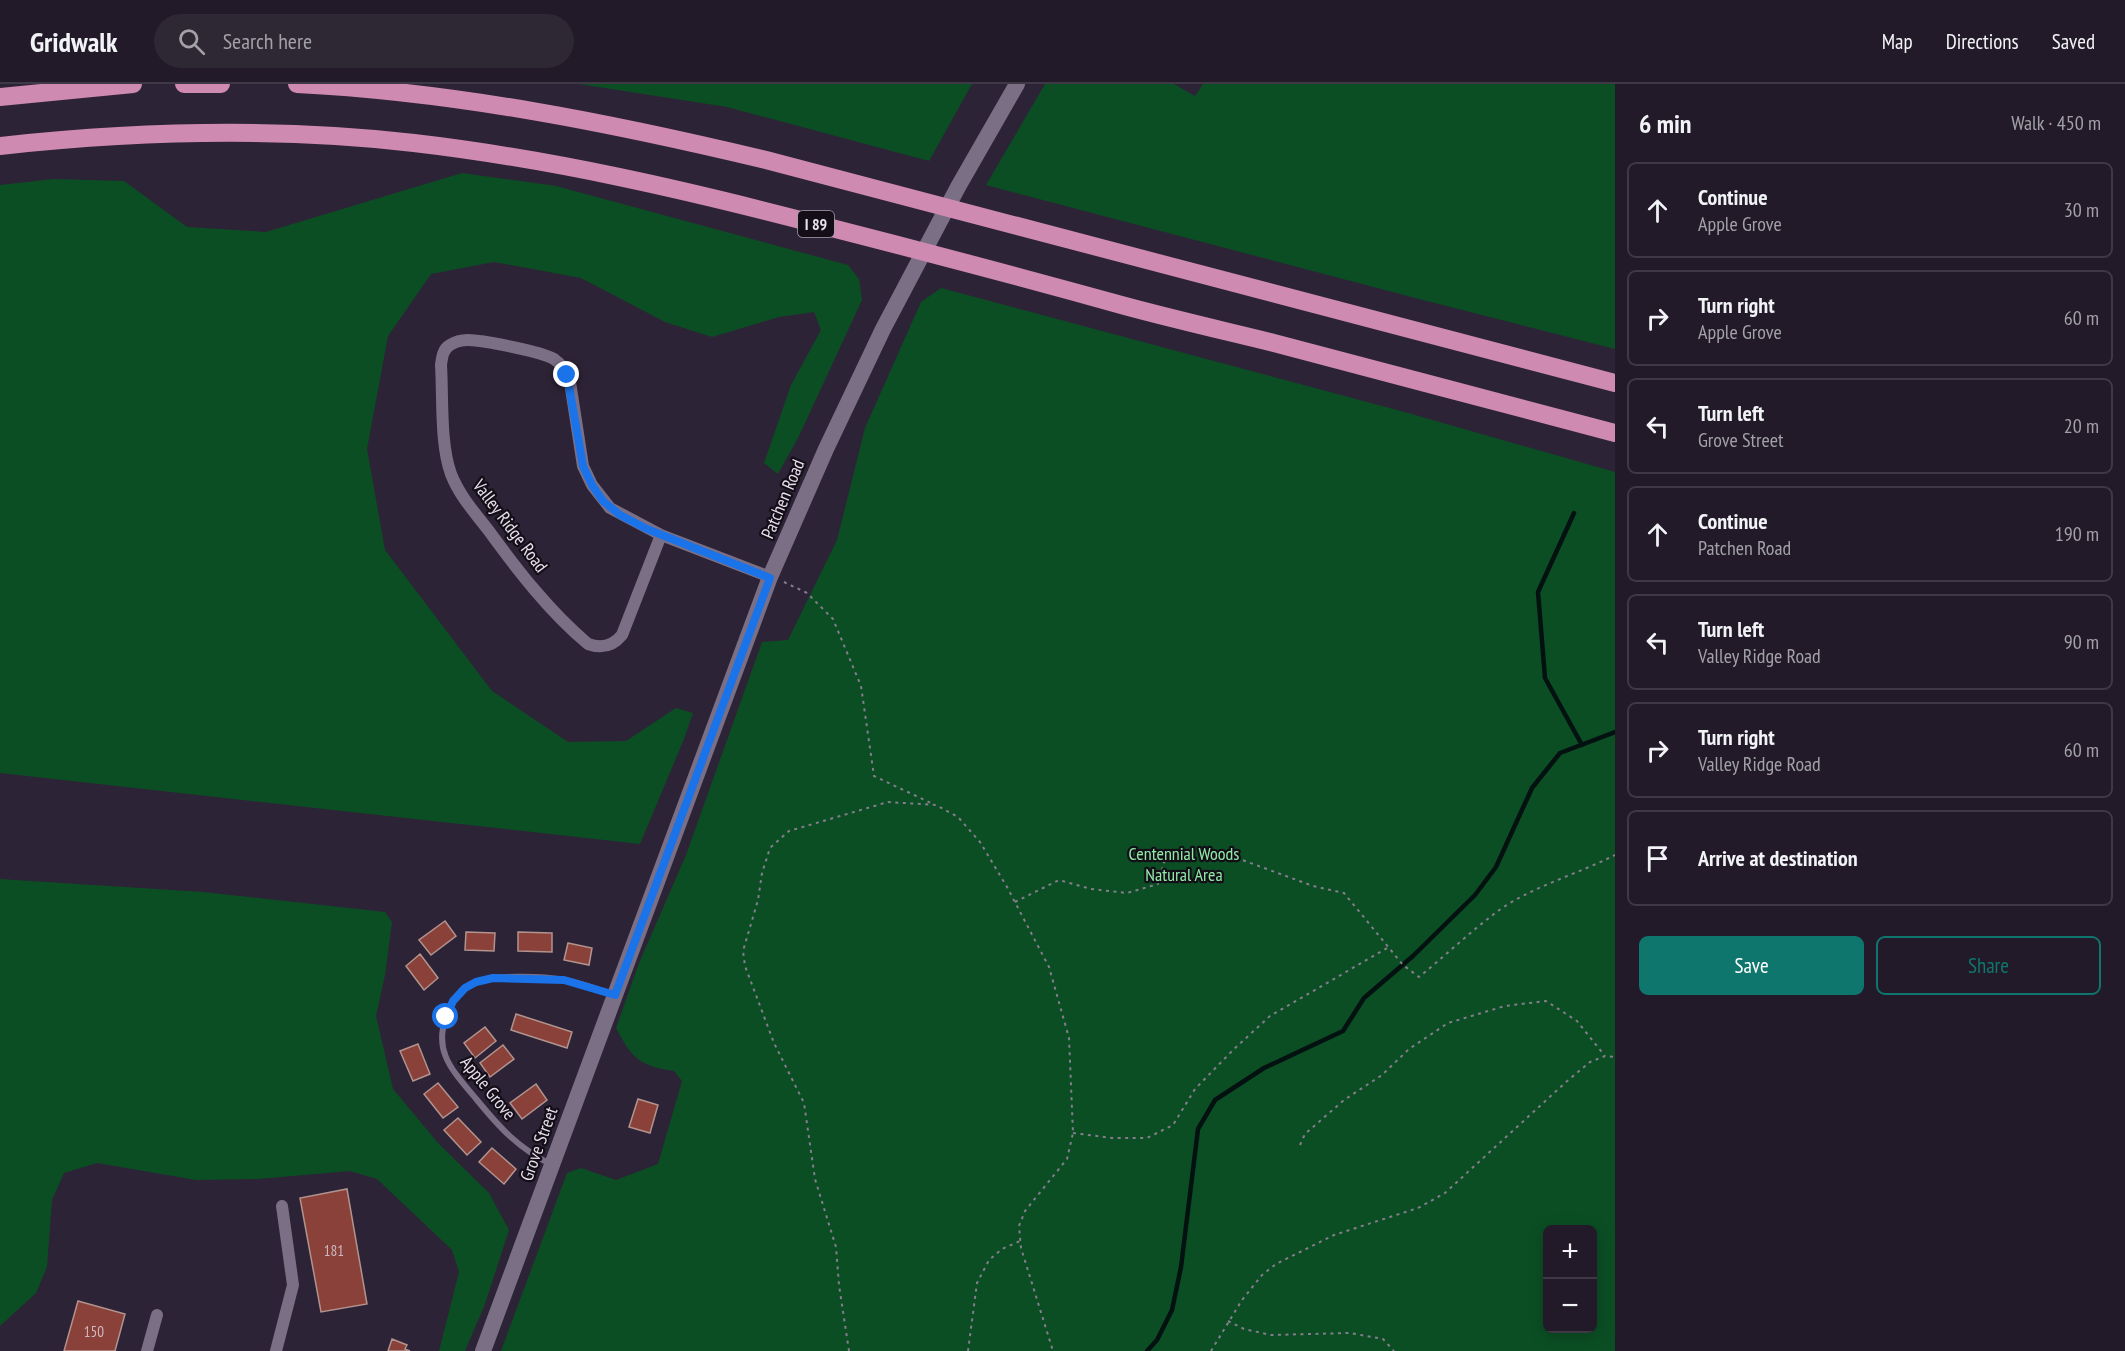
<!DOCTYPE html>
<meta charset="utf-8">
<style>
:root{--surface:#221a28;--page:#2e2734;--text:#f1f3f6;--muted:#a2a1a8;--line:#3f3845;--accent:#0f766e}
body{margin:0;font-family:"PT Sans Narrow",sans-serif;background:var(--page);color:var(--text)}
.controls{position:absolute;right:18px;bottom:18px;display:grid;overflow:hidden;border-radius:9px;box-shadow:0 3px 15px #0003}
.controls button{width:54px;height:54px;display:grid;place-items:center;padding:0;border:0;border-bottom:2px solid var(--line);background:var(--surface);color:var(--text);font:30px sans-serif}
.stop{position:absolute;width:18px;height:18px;margin:-14px;border:4px solid #1a73e8;border-radius:50%;background:#fff}
.stop.end{background:#1a73e8;border-color:#fff;box-shadow:0 2px 6px #0008}
.list{margin:0;padding:0;list-style:none}
h2{display:flex;justify-content:space-between;align-items:center;height:78px;margin:0;padding:0 24px;font-size:26px}
h2 small{font-size:20px;font-weight:400;color:var(--muted)}
.list li{display:grid;grid-template-columns:39px 1fr auto;gap:18px;align-items:center;box-sizing:border-box;height:96px;margin:0 12px 12px;padding:0 12px;border:2px solid var(--line);border-radius:9px}
.list b{display:block;font-size:22px;white-space:nowrap}
.list p{margin:0;font-size:20px;white-space:nowrap;color:var(--muted)}
.list em{font-size:20px;font-style:normal;color:var(--muted)}
.actions{display:flex;gap:12px;padding:18px 24px}
.actions a{flex:1;padding:14px 0;border:2px solid var(--accent);border-radius:9px;text-align:center;font-size:21px;color:var(--accent)}
.actions .main{background:var(--accent);color:#fff}
.icon{flex:none;width:33px;height:33px;fill:none;stroke:currentColor;stroke-width:2;stroke-linecap:round;stroke-linejoin:round}
.map{position:relative;flex:none;width:1615px;height:1267px;overflow:hidden}
header{display:flex;align-items:center;gap:36px;box-sizing:border-box;height:84px;padding:0 30px;background:var(--surface);border-bottom:2px solid var(--line)}
header strong{font-size:28px}
nav{display:flex;gap:33px;margin-inline-start:auto;font-size:21px}
.search{width:420px;height:54px;background:var(--page);display:flex;align-items:center;gap:15px;box-sizing:border-box;padding:0 21px;border-radius:33px;color:var(--muted);font-size:22px}
main{display:flex}
aside{flex:1;background:var(--surface)}
.map>svg:first-child{display:block}
</style>
<header>
<strong>Gridwalk</strong>
<div class="search"><svg class="icon" aria-label="search" viewBox="0 0 24 24"><circle cx="10" cy="10" r="6"/><path d="M15 15l6 6"/></svg>Search here</div>
<nav><a>Map</a><a>Directions</a><a>Saved</a></nav>
</header>
<main>
<div class="map">
<svg width="1615" height="1267" viewBox="0 0 1615 1267">
<rect width="100%" height="100%" fill="#2d2336"/>
<path fill="#0b4e24" fill-rule="evenodd" d="M579 0H972L929 77 727 23Z
M1045 0H1174L1195 12 1203 0H1615V265L1423 216 986 101Z
M462 89 556 102 848 181 859 195 862 216 799 352 778 390 764 379 791 301 821 246 814 228 779 233 712 253 665 238 581 194 494 178 431 190 388 252 367 365 385 466 492 607 568 658 626 657 676 624 693 629 684 655 640 760 0 689V101L54 95 124 97 187 143 266 148Z
M941 204 1408 329 1615 388V1267H501L567 1089 581 1084 616 1096 658 1080 682 997 674 987C639 982 632 974 616 944L639 879 686 771 762 558 788 556 837 456 865 344 921 218ZM1548 1146H1592V1244H1548Z
M0 795 203 808 385 828 392 838 385 891 376 932 393 1005 438 1059 489 1109 509 1146 485 1220 465 1267H439L459 1188 452 1166 377 1095 350 1087 258 1095 196 1096 97 1079 64 1089 52 1116 47 1183 36 1209 0 1242Z"/>
<g fill="none" stroke-linecap="round" stroke-linejoin="round">
<path stroke="#041111" stroke-width="4.5" d="M1574 429 1538 508 1545 594 1582 661
M1147 1267 1157 1256 1172 1226 1181 1183 1198 1045 1215 1016 1264 984 1343 947 1364 914 1413 872 1475 811 1496 783 1532 704 1560 669 1615 648"/>
</g>
<path fill="#894139" stroke="#b2938e" stroke-width="1.5" d="M445 837 456 852 431 871 419 856Z
M466 848 495 849 494 867 465 866Z
M518 848 552 849V868L518 867Z
M568 859 592 864 589 881 564 876Z
M420 870 438 894 424 906 406 882Z
M516 930 572 948 567 964 511 946Z
M485 943 496 957 475 974 464 959Z
M418 960 430 990 413 997 400 967Z
M503 961 514 975 490 993 480 979Z
M438 999 458 1023 443 1034 424 1010Z
M536 1000 547 1016 522 1035 510 1019Z
M638 1015 658 1021 650 1049 629 1043Z
M458 1034 481 1058 467 1071 444 1046Z
M492 1064 516 1085 504 1100 479 1078Z
M347 1105 367 1220 321 1228 300 1114Z
M78 1217 125 1230 115 1267H64Z
M392 1255 407 1261 405 1265 410 1267H388Z"/>
<g fill="none" stroke-linecap="round" stroke-linejoin="round">
<path stroke="#857d8d" stroke-width="2" stroke-dasharray="3 4.5" stroke-linecap="butt" d="M784 498 807 509 833 535 861 602 874 692 933 720
M1015 818 1059 796 1091 805 1127 809 1158 800 1164 778 1201 768 1237 774 1313 802 1344 809 1403 881 1419 893C1446 871 1471 847 1498 827 1531 803 1578 790 1615 771
M1073 1049 1112 1054H1147L1173 1041 1195 1005 1233 966 1270 932 1389 863
M1300 1061 1305 1050 1344 1016 1382 991 1409 965 1448 939 1505 922 1546 917 1577 937 1605 972
M1228 1237 1244 1245 1271 1251 1350 1249 1383 1255 1394 1267
M849 1267 839 1201 836 1163 815 1095 804 1019 774 959 745 882 743 867 758 816 762 789 770 764 789 747 888 718 936 721 958 733 980 758 1007 803 1049 883 1069 954 1073 1049 1067 1075 1025 1127 1019 1142 1021 1164 1053 1267
M968 1267 977 1199 989 1176 1002 1165 1020 1157
M1211 1267 1242 1216 1262 1191 1276 1180 1334 1151 1418 1124 1445 1109 1566 998 1590 978 1605 972 1615 973"/>
<path stroke="#7b6f86" stroke-width="6" d="M552 1081C518 1064 500 1044 477 1016 453 987 431 967 448 928 453 916 460 906 471 900 490 890 543 892 565 896 582 899 597 906 613 910"/>
<path stroke="#7b6f86" stroke-width="12" d="M661 451 622 551C613 562 602 565 588 560 550 528 518 487 489 447 475 429 459 411 451 390 440 360 443 313 441 281 442 273 443 265 450 261 456 257 462 256 468 256 483 256 542 268 554 275 563 281 566 289 570 298L583 382 592 401 610 424 661 451 770 493
M147 1267 157 1231
M276 1267 293 1201 282 1122"/>
<path stroke="#7b6f86" stroke-width="16" d="M483 1267 770 493 826 365 883 245 958 103 1017 0"/>
<path stroke="#ce8ab1" stroke-width="18" d="M184 0H221
M297 0C456 8 611 39 766 76L1615 299
M0 13 133 0
M0 62C138 47 276 43 414 59 552 75 686 106 820 141 922 167 1024 194 1125 222 1173 235 1221 246 1270 258 1385 288 1500 319 1615 349"/>
</g>
<g fill="none" stroke-linecap="round" stroke-linejoin="round">
<path stroke="#1a73e8" stroke-width="8" d="M446 933 453 917 465 904 476 898 493 894 564 896 615 911 770 494 647 445 620 431 603 417 592 401 583 382 567 291"/>
</g>
<g text-anchor="middle" stroke-width="4.5" stroke-linejoin="round" paint-order="stroke">
<g font-size="15" fill="#d0b8c0">
<text x="334" y="1172">181</text>
<text x="94" y="1253">150</text>
</g>
<rect fill="#130e17" stroke="#a7a1ad" stroke-width="1.5" x="798" y="127" width="36" height="26" rx="4.5"/>
<g font-size="16" font-weight="bold" fill="#e7e0ed">
<text x="816" y="146">I 89</text>
</g>
<g font-size="18" fill="#e7e0ed" stroke="#130e17">
<text transform="translate(783 415) rotate(-67)" y="6">Patchen Road</text>
<text transform="translate(510 442) rotate(53)" y="6">Valley Ridge Road</text>
<text transform="translate(488 1004) rotate(51)" y="6">Apple Grove</text>
<text transform="translate(539 1060) rotate(-70)" y="6">Grove Street</text>
</g>
<g font-size="18" fill="#91eca6" stroke="#130e17">
<text x="1184" y="776">Centennial Woods<tspan x="1184" dy="21">Natural Area</tspan></text>
</g>
</g>
</svg>
<div class="controls">
<button>+</button>
<button>−</button>
</div>
<div class="stop" style="left:446px;top:933px"></div>
<div class="stop end" style="left:567px;top:291px"></div>
</div>
<aside>
<h2>6 min<small>Walk · 450 m</small></h2>
<ul class="list">
<li><svg class="icon" aria-label="ahead" viewBox="0 0 24 24"><path d="M12 20V5M6 11l6-6 6 6"/></svg><div><b>Continue</b><p>Apple Grove</p></div><em>30 m</em></li>
<li><svg class="icon" aria-label="right" viewBox="0 0 24 24"><path d="M7 20v-9h11M14 6l5 5-5 5"/></svg><div><b>Turn right</b><p>Apple Grove</p></div><em>60 m</em></li>
<li><svg class="icon" aria-label="left" viewBox="0 0 24 24"><path d="M17 20v-9H6M10 6l-5 5 5 5"/></svg><div><b>Turn left</b><p>Grove Street</p></div><em>20 m</em></li>
<li><svg class="icon" aria-label="ahead" viewBox="0 0 24 24"><path d="M12 20V5M6 11l6-6 6 6"/></svg><div><b>Continue</b><p>Patchen Road</p></div><em>190 m</em></li>
<li><svg class="icon" aria-label="left" viewBox="0 0 24 24"><path d="M17 20v-9H6M10 6l-5 5 5 5"/></svg><div><b>Turn left</b><p>Valley Ridge Road</p></div><em>90 m</em></li>
<li><svg class="icon" aria-label="right" viewBox="0 0 24 24"><path d="M7 20v-9h11M14 6l5 5-5 5"/></svg><div><b>Turn right</b><p>Valley Ridge Road</p></div><em>60 m</em></li>
<li><svg class="icon" aria-label="arrive" viewBox="0 0 24 24"><path d="M6 21V4h12l-3 4 3 4H6"/></svg><div><b>Arrive at destination</b></div></li>
</ul>
<div class="actions"><a class="main">Save</a><a>Share</a></div>
</aside>
</main>
